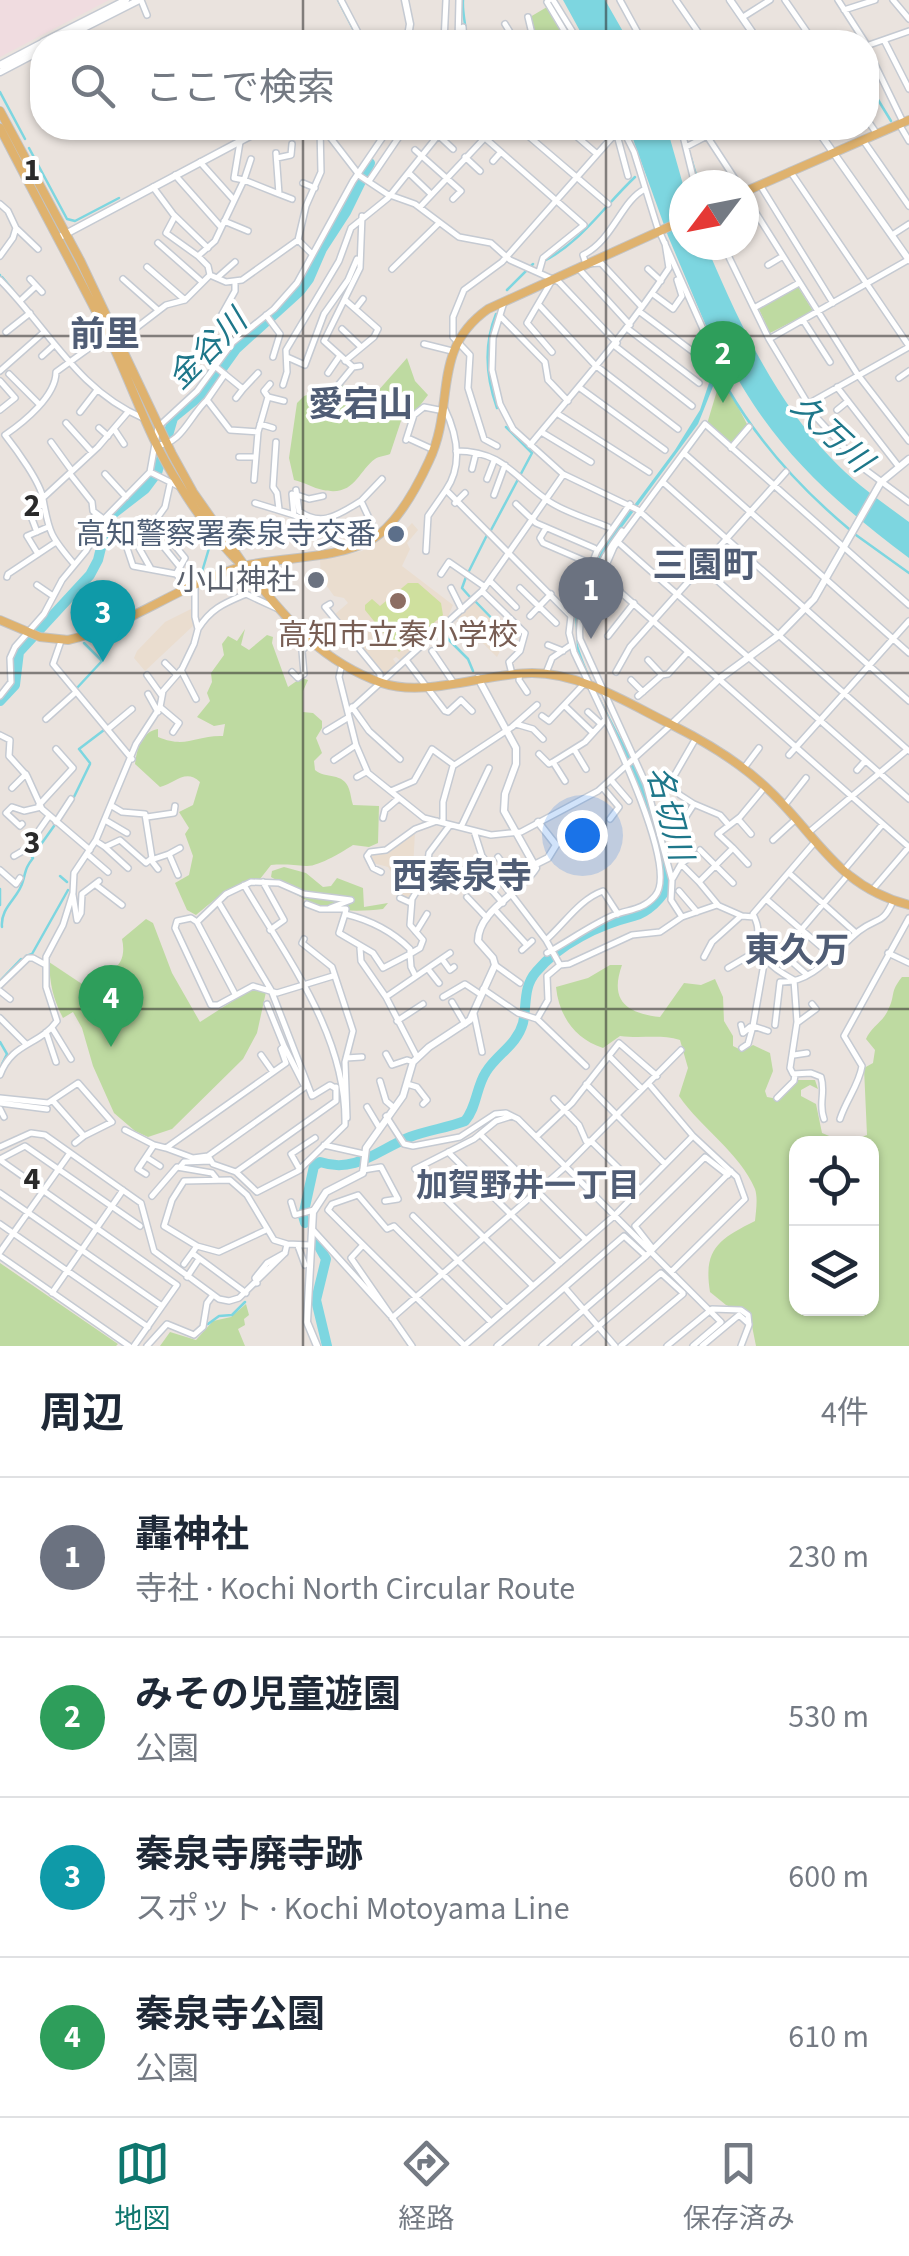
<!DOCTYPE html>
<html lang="ja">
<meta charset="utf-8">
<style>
:root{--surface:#fff;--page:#f2f2f3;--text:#1f2937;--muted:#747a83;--line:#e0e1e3;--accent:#0f766e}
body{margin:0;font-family:"Source Sans 3","Noto Sans JP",sans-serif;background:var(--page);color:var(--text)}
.controls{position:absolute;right:30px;bottom:30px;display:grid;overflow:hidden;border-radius:20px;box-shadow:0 2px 8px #0004}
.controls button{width:90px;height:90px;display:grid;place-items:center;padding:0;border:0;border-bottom:2px solid var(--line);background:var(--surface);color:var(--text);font:50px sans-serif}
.compass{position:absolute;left:669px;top:170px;width:90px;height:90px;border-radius:50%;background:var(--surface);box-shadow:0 2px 8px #0004;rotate:238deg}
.you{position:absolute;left:582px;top:835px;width:35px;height:35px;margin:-25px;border:8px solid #fff;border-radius:50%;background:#1a73e8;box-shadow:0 0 0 15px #1a73e833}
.badge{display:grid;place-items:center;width:65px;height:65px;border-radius:50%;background:var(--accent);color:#fff;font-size:32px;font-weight:700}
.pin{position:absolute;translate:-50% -82px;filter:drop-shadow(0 2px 5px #0008)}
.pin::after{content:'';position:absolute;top:52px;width:35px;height:30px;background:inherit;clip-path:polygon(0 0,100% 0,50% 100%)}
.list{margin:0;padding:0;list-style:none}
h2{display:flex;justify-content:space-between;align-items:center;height:130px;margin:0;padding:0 40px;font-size:42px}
h2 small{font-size:32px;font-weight:400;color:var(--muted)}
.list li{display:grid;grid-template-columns:65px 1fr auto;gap:30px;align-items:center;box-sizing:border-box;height:160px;padding:0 40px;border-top:2px solid var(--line)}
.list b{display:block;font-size:38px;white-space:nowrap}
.list p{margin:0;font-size:32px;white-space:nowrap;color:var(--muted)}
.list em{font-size:32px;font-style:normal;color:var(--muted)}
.icon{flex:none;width:55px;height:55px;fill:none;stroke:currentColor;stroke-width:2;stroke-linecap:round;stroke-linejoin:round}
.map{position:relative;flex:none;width:909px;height:1346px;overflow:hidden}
.search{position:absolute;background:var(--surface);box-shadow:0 2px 8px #0004;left:30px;right:30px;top:30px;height:110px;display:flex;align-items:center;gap:25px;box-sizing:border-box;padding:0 35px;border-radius:40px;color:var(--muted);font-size:38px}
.sheet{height:770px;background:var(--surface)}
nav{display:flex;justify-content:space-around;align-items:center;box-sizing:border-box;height:140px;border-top:2px solid var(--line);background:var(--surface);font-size:28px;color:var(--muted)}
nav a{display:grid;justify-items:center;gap:5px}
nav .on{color:var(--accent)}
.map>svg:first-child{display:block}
</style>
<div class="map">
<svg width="909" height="1346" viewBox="0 0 909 1346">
<rect width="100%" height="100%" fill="#eae3de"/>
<path fill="#eaddcf" d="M412 523 418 530 407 543 410 549 402 566 453 605 447 619 405 658 401 661 396 657 393 659 397 665 384 676 334 615 348 603 344 598 334 596 321 578 320 560 362 551 390 532 397 539Z
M474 602 508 636 497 657 457 618Z
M193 608 194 625 145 671 134 658 137 651 165 622Z
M415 832 413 869 420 870 417 879H412L417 883 408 900 394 894 392 873 388 867 373 863 370 854 383 852Z"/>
<path fill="#f0dce0" d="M0 0H109L0 57Z"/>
<path fill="#bedaa1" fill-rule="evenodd" d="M547 7 563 33 549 42H537L530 17Z
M797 285 813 311 770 333 758 307Z
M407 358 415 381 428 395 415 412 403 415 390 454C385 456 379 456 375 459 358 471 355 497 323 490 313 488 304 482 294 480L289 458 297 403 304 396 340 384 353 390 377 392Z
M719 384 728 388 748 426 733 444 707 424Z
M245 629 241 645 249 650 267 635 273 637 272 643 288 687 301 678 308 680 303 691V712L313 713 322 721V728L316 738 322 753 314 761 315 770C325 779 344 772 349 789 351 794 351 800 353 805L379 806 378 843 369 847 353 845C344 851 318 867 306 866 294 865 284 864 271 865L260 879C235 880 215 900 196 915L187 910 175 883 189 875 193 856 185 834 189 828 179 812 193 805 200 782C185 768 175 784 160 787L135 764C137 749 141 732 158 729V737C187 749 195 735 223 736L225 724 214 726 197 717 210 701 207 693 212 682 211 673 224 655 222 644 228 636 237 641Z
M284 867 306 873 323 887 331 886 337 878 363 888 364 907 388 903 383 909C356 912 330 912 304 899 292 893 283 883 271 877L272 871Z
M146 919 153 923 172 973 200 1022 253 988 266 992 257 1033 243 1059 172 1129 148 1137 135 1131 114 1113 93 1066 82 1028 73 1012 63 1018C53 999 50 984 49 962L103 998 111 1000 114 992 110 986 111 971C123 964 125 952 122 939Z
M610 965H622C609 1001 627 1013 660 1017L684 983 701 985 715 979 723 997 724 1021 733 1036V1046L743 1051 753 1045 770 1053 773 1071 765 1091 767 1097 778 1099 797 1080H815L818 1089 810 1085 801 1090V1096L816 1104 822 1133 846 1143 867 1135 864 1068 873 1063 875 1050 866 1039C871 1027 883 1022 888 1010 896 995 889 993 902 977H909V1346H756L750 1316 726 1305 710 1292C703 1249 719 1239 755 1221 756 1211 758 1198 755 1189 740 1153 701 1128 679 1096L688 1068 680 1040C660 1034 641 1039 620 1036L603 1048C575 1039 559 1016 556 987L588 978ZM796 1144H872V1308H796Z
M0 1263 118 1344 116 1346H0Z
M246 1304 249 1315 244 1319 245 1325 238 1329 245 1346H160L170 1332 196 1340 213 1321 231 1317Z"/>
<path fill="#cfe09e" d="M408 583H418L441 603 443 615 399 652 365 610V605L372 599 380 606Z"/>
<path fill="#7dd6e0" d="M563 0H605L629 42H586Z
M629 128H667L684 188V245H706C737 319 775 400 831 458 854 483 882 502 909 522V558C828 497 769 444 723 351H719L714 384 698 424 606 549C593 572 576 604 576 632 576 658 617 729 630 756L627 759 577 650 575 615 603 547 675 450 700 410 710 380 714 345 668 236Z"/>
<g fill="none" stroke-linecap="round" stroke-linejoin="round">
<path stroke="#7dd6e0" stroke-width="2.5" d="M338 0 360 42
M463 0C462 15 467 27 466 41
M866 80 891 121
M0 92 25 139
M29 148 67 219 75 221 119 198
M691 158 699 185
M542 262C581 243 604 206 635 177
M0 275V276
M2 277 13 290
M507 290 533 264
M496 314C483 346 486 377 497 408
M728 389C760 444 800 488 849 529
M490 532 532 453 506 427
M856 535 909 573
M469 571 487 535
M201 575 210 545 203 536
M466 577 462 588 470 597
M475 601 506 633
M448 626 445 636 468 659 473 671
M76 689 102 661 84 643
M90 763 79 749 104 730
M72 801 90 764
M32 857 54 826
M60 876 67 882
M0 889V905
M2 927C0 907 19 898 23 881 26 870 26 867 33 858
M26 956 32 954 68 890
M0 981 21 959
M0 1042 7 1054 2 1064
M208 1324 219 1316 232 1315 245 1302"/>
<path stroke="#7dd6e0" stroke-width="10" d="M0 701 15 685 19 652 90 575 98 560 107 523 114 513 145 489 157 473 173 418 206 391 236 349 300 291 309 279 322 249 346 212 370 163
M305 1223 303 1216 314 1166 320 1162C356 1174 379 1149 410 1137 428 1130 447 1128 465 1121 477 1107 476 1087 486 1072 497 1054 517 1045 523 1023 527 1005 523 987 536 972 560 943 599 925 634 916 646 913 664 898 667 885 671 858 639 779 627 753
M316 1241 326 1259 316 1300 327 1346"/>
<defs>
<path id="minor" d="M141 0 147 15
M341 0 363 42
M549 0 547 2 571 42
M553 0 579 42
M620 0 643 42
M676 0 705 42
M785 0 814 42
M838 0 865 42
M893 0 909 19
M844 10 875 0
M528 17 534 42
M743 17 770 0
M505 24 516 42
M463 27 464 42
M475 35 481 42
M884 40 909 89
M444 42 446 0
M458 42 459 0
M866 46 903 122
M866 46 909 31
M866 118 877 134
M899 124 909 141
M323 128 360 176 387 194 415 204 459 237 491 243 510 260 559 282 617 343
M464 128 469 133
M519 128 608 204
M567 128 597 154
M622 128 634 152 657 226 711 347
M681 128 695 185
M438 135 453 149
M617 135 628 176
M707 136 739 185
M485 138 584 225 543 258 539 272
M863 140 909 206
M240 142 234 178 244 180 215 241 198 256 208 266 210 275 226 282 242 280 298 240 312 254
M686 147 707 136 712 128
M415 150 461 191 453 199
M465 157 480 171
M277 158 291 155 292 144
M251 159 244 180 279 194 276 153
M493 161 501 152
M200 162 234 200
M790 171 909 346
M409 173 431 194
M175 175 221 227
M369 181 405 128
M303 183 315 188
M760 185 833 303
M153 187 173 214 208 248
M279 194 292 199
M744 194 858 375 909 441
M0 204 8 211 16 228
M420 207 494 128
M175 216 166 233 198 256
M224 221 248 231
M892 235 909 224
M298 240 306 206 321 172 320 128
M158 243 201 281
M723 245 769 339 816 417 863 468 909 502
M0 256 13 238 16 228 38 249
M768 265 783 256
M147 267 185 300
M578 268 630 325
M392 269 439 223
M648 269 661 281
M218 277 235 262
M30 279 42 292
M123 279 158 310
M0 280C48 328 77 390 143 418
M551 282 527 323 552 352
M653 294 673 309 682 296 677 280
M20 301 36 286
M504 302 493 338 492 370 500 404 513 429 563 474 638 510 909 751
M539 305 595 365 678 429
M226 307 236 313
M642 307 601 263 586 264 583 255C614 239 621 201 645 189
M356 308 363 299
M754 308 799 283
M640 312 704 360
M266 315 280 334 273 357
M221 316 235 291V281
M501 317 545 362 548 380 568 401
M803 320 830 362
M342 329 360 346
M628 329 699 383
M6 332 30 313
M769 339 908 260
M119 341 166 305 185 300 210 275
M424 344 452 351
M615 346 692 406
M42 356 53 346
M287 357 305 365 324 314 348 280 357 259
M345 361 374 337 378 329 345 300
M360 366 353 367 324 341 360 268 362 216
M216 367 243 389 258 373
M0 371 43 333
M328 373 339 357
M9 374 39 404
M899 378 909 371
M0 381 15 398 0 410
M339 384 353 367
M283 385 287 372 286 350 339 261 351 228 388 198 444 128
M837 387 899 467
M580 388 665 450
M268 397 284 401
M236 398 243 389
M207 400 225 374
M808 404 909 347
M444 407C457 434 463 465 446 490L571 616 569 633 574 652C591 690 683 865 655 896 643 910 630 909 614 915 591 925 569 941 547 953
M837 410 848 401
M80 412 97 390
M558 414 649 472
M66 423 92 452
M260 424 273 428
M99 428 108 436
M114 429 124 444
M543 433 591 462
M410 439 434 450
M406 440 414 415 424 407 444 411
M51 442 72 471
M276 442 273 487 277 493 279 509
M156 445C181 446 190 415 207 400L230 430 258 432
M530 445C578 387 628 331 669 268L665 243
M497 446 484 439 468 388 470 355 453 337V317L464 290 502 262 615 134 623 130
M731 448 749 427
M456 451C505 451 515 479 550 502 567 513 589 519 608 527
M685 454 909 653
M239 457H255
M472 469 476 453
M150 472 180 487
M70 474 92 502 93 511 122 533 133 566 176 574 189 588
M105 474 126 497
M487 479 494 461
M254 480 258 432 268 397 264 391 270 384
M664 483 909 701
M170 484 165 507 155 521 185 558 176 574
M296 490 299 511C322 528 339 514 361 501L377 535
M292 494 294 515
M297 495 309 499 323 496
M494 495 505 465
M44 497 98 447 128 412
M361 501 382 479
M255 503 294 515 307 522 312 521
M455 503 465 493
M516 504 536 523 594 548
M88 525 96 514
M546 528 540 538 543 543 587 562
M150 530 180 567
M622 531C601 559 576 604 580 639L646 784 672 880 671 900 682 917
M37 532 29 511 42 505
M619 543 909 799
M139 548 151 569
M426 551 428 516 446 490
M38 554 27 536 48 527
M74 564C51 537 49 533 43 499 41 483 16 449 5 435 24 422 56 396 56 372L107 335
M441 574 449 562 485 587
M601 575 909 847
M7 577 8 574 56 542
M490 581 516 607
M37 585 53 596
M451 588 462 610
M520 588 556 623
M482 591 525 633 520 651 509 662 512 674
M594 593 614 547 705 424 909 605
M330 604 325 607 380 674V682
M530 616 551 594
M571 616 597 551 630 504
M198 629C211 608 225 603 246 594L276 608
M608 636 634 603
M61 641 53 664 132 759
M548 645 563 651
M432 651 453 682
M406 660 445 711 448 712 461 700 472 711
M648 660 662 675 668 674 688 652
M165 663 177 675
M342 664 339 677 356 745 368 773 424 818 491 835 521 832 598 791 671 725
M181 670 196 699
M292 672 298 678 304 674 302 651 309 642
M616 672 630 647 786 472
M520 673 519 680 527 692
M546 673 552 658 571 645
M147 675 162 696
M631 680 643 692
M148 694 158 712
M0 696 11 682 10 658 15 647 44 614 62 580 86 551 105 518 150 472 158 427 197 391 233 342 274 309 297 283 353 181 389 128
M638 696 662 675
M565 706 592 732
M160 707 179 723 173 732
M352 707 369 731 400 759
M348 712 482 591 563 475
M588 712 600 723
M542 716 549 721 584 684
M46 719 75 693
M516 724 533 729 543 739
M108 729 132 709
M326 731 349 717
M0 735 10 740 9 756 27 776 42 809 90 850
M574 749 586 769
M539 754 549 764 553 762 585 742 605 720
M789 755 909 621
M334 760 356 745
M553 762 565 781
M744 768 759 748
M857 770 865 761
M357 777 366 772
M611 780 629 801
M12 788 26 774
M603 788 619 807 610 819
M391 791 414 781 432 749 454 765
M694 804 680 795 670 783 696 738
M39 805 73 768 56 749
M784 806 806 778
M147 817 174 813 175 806
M383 818 385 810 399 798
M685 818 694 804 720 815 727 823
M738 819 751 834
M105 820 127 833
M56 822 71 799
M443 823V802L453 766 512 727 537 705
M22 824 20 826 6 813 12 807 24 811 41 807
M461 827 489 768
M474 831 482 856 546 940 560 965
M808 833 907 750
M773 840 796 819
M96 841 105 847 120 840 146 863 152 858 145 814 122 812 112 806
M105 847 128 868
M733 848 748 864
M700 850 733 883
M87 854 108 872
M169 854 180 848
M14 856 26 849 49 816
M498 857 520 887
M467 864 476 880 482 879 503 903
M681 864 694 854
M158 869 151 860 169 854 178 875
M0 870 16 884 20 878
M844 870 882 825
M428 871 452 887
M381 872 373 868 367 856 370 852 386 850 415 829 437 821
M790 874 856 933
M673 878 681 864 699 882
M263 882 284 920 270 930
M96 885 122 905
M244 885C287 958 347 1036 345 1125L298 1171 257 1192 236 1172 213 1164 208 1156 193 1158 166 1148 286 1063 281 1049 284 1046 305 1087
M873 889 908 848
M679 891 697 912
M73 895 77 920 81 913 82 894 99 881
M467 897 487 918
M400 898 411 903
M766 899 833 957
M219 903 271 990 312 1096 330 1085 335 1088
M307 904 320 909H346L345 914
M718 905 699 882 733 848 718 834 740 817 764 788
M330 908 351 900 304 894 279 883 251 882 226 894 197 922 191 918 177 921 175 928 211 1005H218L253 986 277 993 333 976
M495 910 527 945
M345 914C370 920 392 931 410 949V954L383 968 373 953 339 933Z
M197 922 235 994
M416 932 427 914
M759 934 772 945
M304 939 302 943 332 967 353 1031 345 1062 347 1118
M546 940C565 923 580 899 603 891L618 914
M360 948 361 961 386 997
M522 950 532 941
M782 953 806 974
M888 953 909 963
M704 957 712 942 741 916
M765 958 753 1026 768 1031
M442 959 450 970 454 967
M772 964 847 876
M495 965 520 983
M728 968 760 949
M428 969 439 983
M415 975 411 967 410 954 420 948 423 940 410 925 412 899 426 876 429 853 450 825
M794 980C781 973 762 961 758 946 755 932 762 933 753 914L814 843
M794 980 797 1022 790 1068 793 1074 811 1073 821 1077C826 1093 818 1103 824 1119
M0 985 28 958H33L44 964
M483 989 518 1013 537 1019 586 1066
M0 991 10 999
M443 997 465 984 480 994
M452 1002 465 1024
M267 1004 284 1046
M474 1014 482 1052
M0 1018 26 1044
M537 1019 548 1000 547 976 560 965 569 964 632 935 660 932 682 917 717 905 742 916 754 917
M397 1021 423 1004
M797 1023 816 1009 812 1004
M741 1025 743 1033 750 1027
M775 1025 780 982C814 984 836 949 859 931 877 917 883 925 893 901
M52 1028 71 1059
M46 1032 56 1062
M742 1048 748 1044 753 1026
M386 1054 392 1065 407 1060 413 1062
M261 1055 273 1072
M794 1055 807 1053
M609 1056 642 1089
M417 1057 386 997 450 953
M346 1058 362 1057
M0 1075C12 1042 39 1046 57 1021L46 987V957L63 925 73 893 74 873 96 840 136 744 160 707 163 691 182 669 194 644 198 629 195 617V585
M380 1081 386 1101 393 1107
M407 1084 417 1087 427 1100 423 1104
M586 1084 665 1164
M649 1084 693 1136 737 1177 745 1199 671 1272
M0 1098 48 1103 78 1083 112 1122 84 1136 53 1101
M777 1098 794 1081 795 1075
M554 1099 579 1125 586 1141H591L640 1189
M0 1103 47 1109
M367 1107 379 1127
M0 1109 4 1117
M386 1116 404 1144 413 1146 460 1137 495 1114 506 1113 518 1119 721 1322 693 1346
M512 1116 496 1121 474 1139 415 1169 532 1285
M840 1119C846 1100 859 1085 862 1066L844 1036 909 918
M125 1130 154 1145
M480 1134 586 1240
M536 1137 572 1103 619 1043 657 1076
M75 1143 84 1136
M324 1145 364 1154
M0 1147 31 1133 45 1135 141 1203 154 1251 219 1299 229 1301 239 1298 285 1253
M448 1152 560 1263
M208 1156 305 1087
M146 1157 160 1166
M0 1159 25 1146 140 1226
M0 1160 177 1285 134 1346
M180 1167 184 1162 210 1161
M300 1170 291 1154 315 1138
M363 1170 381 1167 398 1199 385 1201
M236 1172 336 1101V1087
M146 1174 138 1169 154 1145 166 1148
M0 1193 162 1306
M152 1196 177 1167 212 1173 216 1178
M291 1202 295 1215 314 1210
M413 1216 507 1309
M0 1224 148 1327
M312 1229 390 1315
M266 1230 219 1252 197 1246 164 1226 172 1200 184 1181 230 1180 247 1195 274 1240 287 1244 285 1253
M287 1244 310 1245
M363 1245 351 1258 412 1346
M197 1246 192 1253 246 1293
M298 1246 305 1265
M653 1249 635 1226 705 1157 728 1175
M0 1252 70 1153
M0 1256 129 1346
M184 1264 192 1253
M187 1277 199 1259
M257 1283 255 1278 267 1263 285 1253
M565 1288 615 1346
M52 1293 123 1190
M392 1318 565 1167 681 1050
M147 1346 167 1324 194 1335 203 1327 207 1303 213 1295
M464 1346 614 1216 693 1136
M465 1346 328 1210 332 1204 358 1195 387 1229 394 1226 491 1322
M497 1346 624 1236 646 1256
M542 1346 646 1256 731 1171
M575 1346 661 1273 683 1293
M621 1346 683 1294
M667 1346 712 1309 741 1310 748 1315 749 1325 741 1346
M702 1346 739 1315 749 1324"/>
<path id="tertiary" d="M405 0 410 24 407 42
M730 0 759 42
M43 42 126 0
M56 42 139 0
M0 65 42 43
M0 72 42 50
M816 128 909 260
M58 238 265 128
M671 725 719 679 779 635 814 599 881 482 909 459
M536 864 548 858 556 845 538 822
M317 1346 307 1322 313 1212 326 1192 363 1173 366 1148 403 1096 413 1062 429 1047 470 1020 495 965 493 958 478 941C478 910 521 893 536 868L504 811 505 794 516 764V748L478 678"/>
<path id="primary" d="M0 111 80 260 172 454 193 492 242 562
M0 128C35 196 71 262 105 329 131 381 148 438 180 486 194 509 212 533 230 553 236 560 244 566 251 574 288 622 323 662 382 683 426 698 485 673 532 673 582 673 629 704 672 725 708 743 743 764 772 793 819 839 839 887 909 905
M744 192 909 120
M0 620 40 637 68 640C128 627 183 582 244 566 285 556 333 560 371 540 397 525 417 487 429 461 456 404 430 350 488 309L684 220"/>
</defs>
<use href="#minor" stroke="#c5cad2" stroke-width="8"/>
<use href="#tertiary" stroke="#c5cad2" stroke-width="9"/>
<use href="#primary" stroke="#c3c3c3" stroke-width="10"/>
<use href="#minor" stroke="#fff" stroke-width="5"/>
<use href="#tertiary" stroke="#fff" stroke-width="6"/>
<use href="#primary" stroke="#dfb26e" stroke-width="8"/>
</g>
<path fill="none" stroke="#2a2a2a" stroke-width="2.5" stroke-opacity="0.55" d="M303 0V42M606 0V42M303 128V1346M606 128V1346M0 336H909M0 673H909M0 1009H909"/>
<circle fill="#5c6f8a" stroke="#fff" stroke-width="4" cx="396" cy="534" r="10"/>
<circle fill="#6b7280" stroke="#fff" stroke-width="4" cx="316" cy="580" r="10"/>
<circle fill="#8d6e63" stroke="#fff" stroke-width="4" cx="398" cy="601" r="10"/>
<g text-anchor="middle" stroke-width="8" stroke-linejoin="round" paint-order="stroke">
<g font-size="30" fill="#4e5e75" stroke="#fff" text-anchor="end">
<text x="376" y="544">高知警察署秦泉寺交番</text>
</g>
<g font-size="30" fill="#5b616d" stroke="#fff" text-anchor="end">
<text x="296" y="590">小山神社</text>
</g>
<g font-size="30" fill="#785e54" stroke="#fff">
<text x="398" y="645">高知市立秦小学校</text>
</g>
<g font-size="32" font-style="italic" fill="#1e778a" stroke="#fff">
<text transform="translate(207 349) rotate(-45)" y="11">金谷川</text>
<text transform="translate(832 433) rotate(43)" y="11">久万川</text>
<text transform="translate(670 813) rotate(75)" y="11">名切川</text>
</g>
<g font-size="32" font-weight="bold" fill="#505d75" stroke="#fff">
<text x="528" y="1196">加賀野井一丁目</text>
</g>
<g font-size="35" font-weight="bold" fill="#505d75" stroke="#fff">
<text x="105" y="346">前里</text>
<text x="361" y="416">愛宕山</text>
<text x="705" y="577">三園町</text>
<text x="462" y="888">西秦泉寺</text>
<text x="797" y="962">東久万</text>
</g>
</g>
<g font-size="32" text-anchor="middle" font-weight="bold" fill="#2a2a2a" stroke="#fff" stroke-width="8" stroke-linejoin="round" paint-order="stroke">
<text x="32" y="180">1</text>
<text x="32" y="516">2</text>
<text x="32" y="853">3</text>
<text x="32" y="1189">4</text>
</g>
</svg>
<div class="controls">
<button><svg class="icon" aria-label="locate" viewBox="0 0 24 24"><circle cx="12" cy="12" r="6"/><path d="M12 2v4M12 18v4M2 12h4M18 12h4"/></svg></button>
<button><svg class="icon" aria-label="layers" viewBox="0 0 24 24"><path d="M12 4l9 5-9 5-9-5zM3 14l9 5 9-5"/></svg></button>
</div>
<svg class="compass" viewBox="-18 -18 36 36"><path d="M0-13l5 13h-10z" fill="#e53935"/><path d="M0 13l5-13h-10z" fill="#747a83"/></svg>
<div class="you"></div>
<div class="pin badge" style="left:591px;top:639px;background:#6b7280">1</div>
<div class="pin badge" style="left:723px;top:403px;background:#2e9e5b">2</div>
<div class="pin badge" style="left:103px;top:662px;background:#0f9aa8">3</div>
<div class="pin badge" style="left:111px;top:1047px;background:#2e9e5b">4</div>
<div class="search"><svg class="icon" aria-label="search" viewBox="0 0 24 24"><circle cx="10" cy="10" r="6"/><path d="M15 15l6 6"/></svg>ここで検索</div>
</div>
<section class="sheet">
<h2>周辺<small>4件</small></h2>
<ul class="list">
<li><span class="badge" style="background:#6b7280">1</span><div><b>轟神社</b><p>寺社 · Kochi North Circular Route</p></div><em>230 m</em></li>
<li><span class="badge" style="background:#2e9e5b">2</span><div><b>みその児童遊園</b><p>公園</p></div><em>530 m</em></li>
<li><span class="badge" style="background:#0f9aa8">3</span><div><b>秦泉寺廃寺跡</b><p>スポット · Kochi Motoyama Line</p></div><em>600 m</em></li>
<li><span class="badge" style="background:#2e9e5b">4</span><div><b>秦泉寺公園</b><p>公園</p></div><em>610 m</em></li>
</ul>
</section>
<nav>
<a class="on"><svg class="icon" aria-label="map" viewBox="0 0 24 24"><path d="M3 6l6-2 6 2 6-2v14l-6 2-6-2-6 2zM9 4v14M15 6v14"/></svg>地図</a>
<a><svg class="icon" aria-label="directions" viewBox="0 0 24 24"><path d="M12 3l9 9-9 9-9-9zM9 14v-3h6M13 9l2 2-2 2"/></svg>経路</a>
<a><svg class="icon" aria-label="saved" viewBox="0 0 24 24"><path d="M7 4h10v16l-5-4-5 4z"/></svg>保存済み</a>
</nav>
